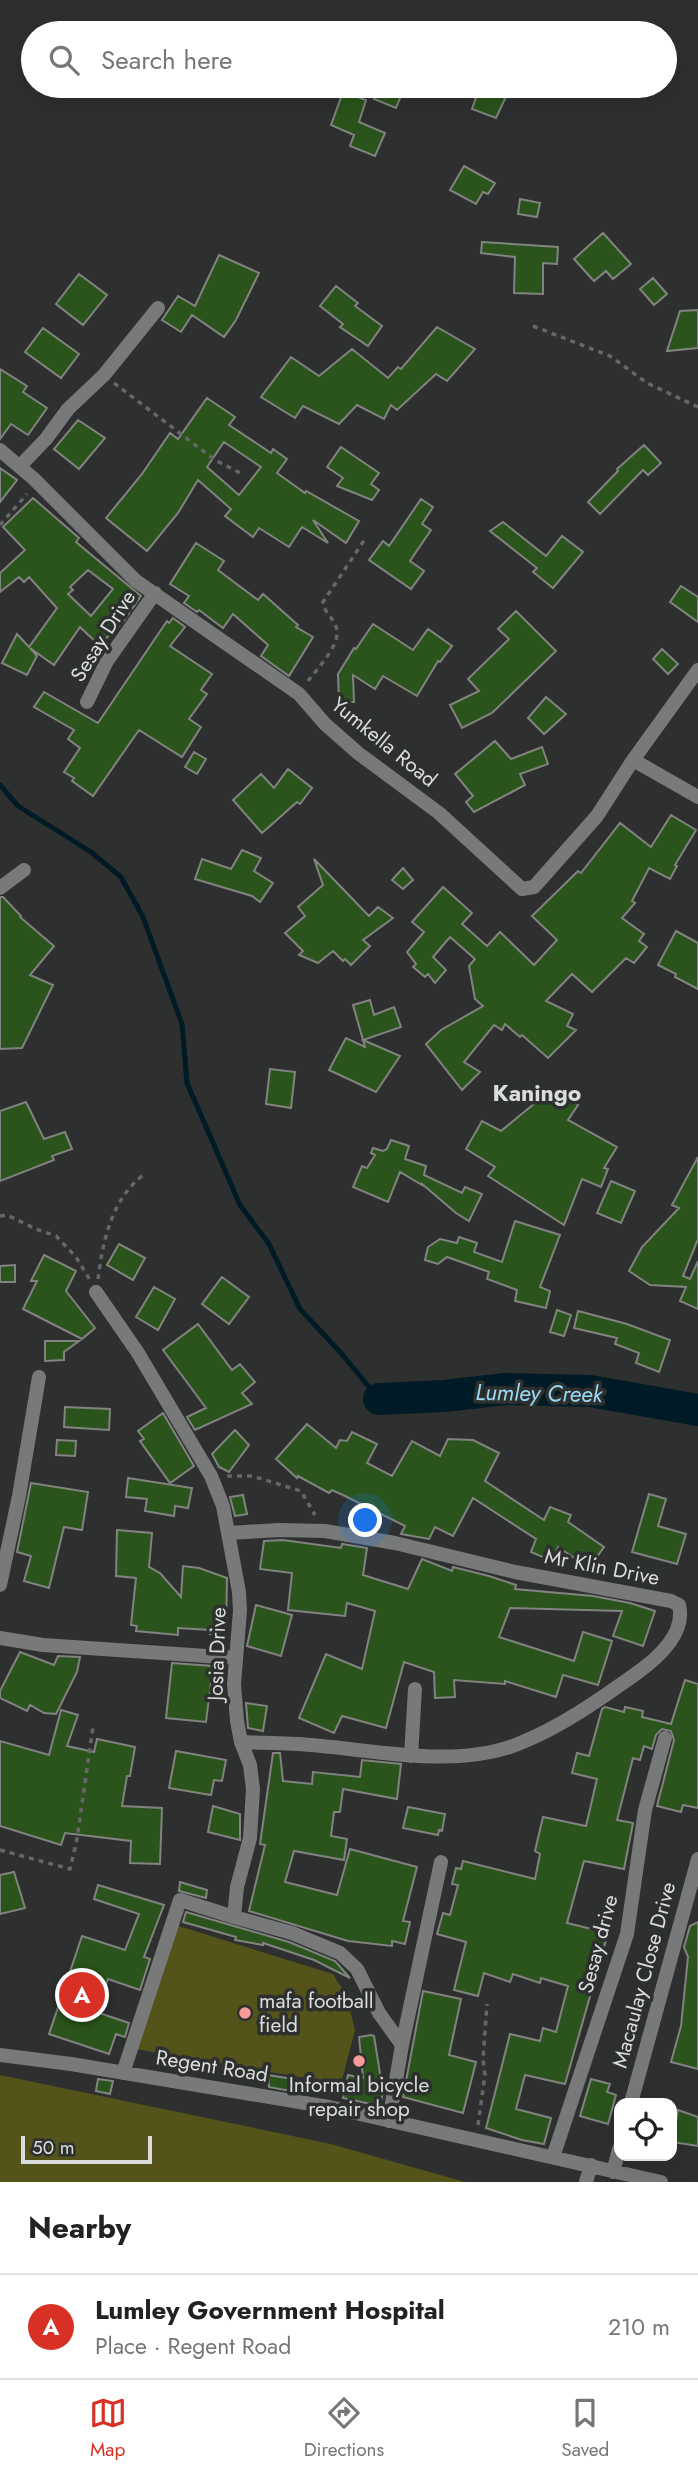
<!DOCTYPE html>
<meta charset="utf-8">
<style>
:root{--surface:#fff;--page:#f6f6f6;--text:#222;--muted:#767676;--line:#e0e0e0;--accent:#d93025}
body{margin:0;font-family:Jost,sans-serif;background:var(--page);color:var(--text)}
.controls{position:absolute;right:21px;bottom:21px;display:grid;overflow:hidden;border-radius:14px;box-shadow:0 7px 28px #0002}
.controls button{width:63px;height:63px;display:grid;place-items:center;padding:0;border:0;border-bottom:2px solid var(--line);background:var(--surface);color:var(--text);font:35px sans-serif}
.scale{position:absolute;left:21px;bottom:18px;width:131px;box-sizing:border-box;padding-left:7px;border:4px solid #dbdddc;border-top:0;font-size:19px;line-height:24px;white-space:nowrap;color:#dbdddc;-webkit-text-stroke:5px #2d302f;paint-order:stroke}
.you{position:absolute;left:366px;top:1521px;width:24px;height:24px;margin:-18px;border:5px solid #fff;border-radius:50%;background:#1a73e8;box-shadow:0 0 0 10px #1a73e833}
.badge{display:grid;place-items:center;width:46px;height:46px;border-radius:50%;background:var(--accent);color:#fff;font-size:23px;font-weight:700}
.pin{position:absolute;translate:-50% -50%;border:4px solid #fff;box-shadow:0 2px 7px #0006}
.list{margin:0;padding:0;list-style:none}
h2{display:flex;justify-content:space-between;align-items:center;height:91px;margin:0;padding:0 28px;font-size:30px}
h2 small{font-size:23px;font-weight:400;color:var(--muted)}
.list li{display:grid;grid-template-columns:46px 1fr auto;gap:21px;align-items:center;box-sizing:border-box;height:105px;padding:0 28px;border-top:2px solid var(--line)}
.list b{display:block;font-size:26px;white-space:nowrap}
.list p{margin:0;font-size:23px;white-space:nowrap;color:var(--muted)}
.list em{font-size:23px;font-style:normal;color:var(--muted)}
.icon{flex:none;width:38px;height:38px;fill:none;stroke:currentColor;stroke-width:2;stroke-linecap:round;stroke-linejoin:round}
.map{position:relative;flex:none;width:698px;height:2182px;overflow:hidden}
.search{position:absolute;background:var(--surface);box-shadow:0 7px 28px #0002;left:21px;right:21px;top:21px;height:77px;display:flex;align-items:center;gap:18px;box-sizing:border-box;padding:0 24px;border-radius:38px;color:var(--muted);font-size:26px}
.sheet{height:196px;background:var(--surface)}
nav{display:flex;justify-content:space-around;align-items:center;box-sizing:border-box;height:98px;border-top:2px solid var(--line);background:var(--surface);font-size:19px;color:var(--muted)}
nav a{display:grid;justify-items:center;gap:4px}
nav .on{color:var(--accent)}
.map>svg:first-child{display:block}
</style>
<div class="map">
<svg width="698" height="2182" viewBox="0 0 698 2182">
<rect width="100%" height="100%" fill="#2d302f"/>
<path fill="#53531a" d="M169 1923 333 1974 346 1995 355 2030 341 2084 129 2048Z
M0 2075 331 2144 465 2182H0Z"/>
<g fill="none" stroke-linecap="round" stroke-linejoin="round">
<path stroke="#001b25" stroke-width="5" d="M0 785 18 806 91 852 121 877 143 917 182 1024 187 1083 240 1205 269 1244 300 1309 341 1353 379 1399"/>
<path stroke="#001b25" stroke-width="32" d="M379 1399 444 1396 506 1389 590 1391 698 1410"/>
</g>
<path fill="#2a541b" stroke="#828381" stroke-width="2" fill-rule="evenodd" d="M379 86H405L396 108 374 99Z
M480 86H511L496 118 472 109Z
M343 92 366 100 359 122 385 133 375 156 350 146 354 135 331 125Z
M464 166 495 183 488 194 483 192 476 204 450 190Z
M520 199 540 203 537 217 518 214Z
M603 233 631 264 613 279 606 271 594 281 574 259Z
M482 242 558 247 557 264 543 263V294L514 293 515 257 481 253Z
M219 255 259 273 236 320 224 337 192 315 181 332 162 320 178 296 195 306Z
M79 274 107 295 83 325 56 304Z
M653 278 667 294 654 305 640 289Z
M336 286 358 303 355 306 382 326 368 346 340 327 343 324 320 306Z
M698 310V348L667 351 680 311Z
M437 327 475 349 447 381 436 374 397 410 391 405 384 419 357 405 339 424 303 406 295 418 261 397 291 357 319 376 352 349 388 378 398 367 401 369Z
M43 328 79 354 61 378 25 352Z
M0 369 27 386 23 392 47 408 28 435 11 424 0 439Z
M207 398 235 417 229 425 271 453 273 449 287 459 277 473 305 493 306 491 359 521 346 543 313 520 328 543 302 527 289 547 259 528 253 537 225 516 231 509 198 480 178 513 147 551 106 518 142 474 170 433 178 439ZM224 442 261 467 239 495 207 467Z
M78 420 105 438 79 469 54 449Z
M644 445 661 463 648 475 643 470 600 514 588 502 618 471 617 469Z
M341 447 379 473 371 484 379 490 372 500 337 486 343 478 327 467Z
M0 468 17 480 0 502Z
M33 498 79 538 76 542 141 596 123 622 99 645 80 627 54 665 30 648 37 656 27 675 2 663 17 634 29 647 57 608 29 577 24 582 19 577 0 592V573L25 550 3 527ZM88 570 113 589 91 616 68 594 73 590 70 587Z
M421 499 433 507 422 524 431 530 410 561 424 571 411 589 369 560 383 541 389 546Z
M503 522 546 556 562 536 583 552 553 588 533 572 537 568 490 531Z
M196 543 224 561 218 570 258 600 263 594 298 625 296 627 313 637 289 676 261 656 268 645 233 614 223 628 199 610 197 612 184 603 189 596 170 584Z
M681 586 698 597V622L670 602Z
M516 611 556 651 492 713 462 728 450 705 479 691 468 679 509 639 498 629Z
M173 618 185 627 170 646 212 674 201 690 207 694 189 719 201 727 182 757 139 730 93 796 72 781 74 778 64 772 80 748 68 739 74 730 34 707 44 692 98 723 167 621 169 623Z
M373 624 413 650 428 629 452 646 440 662 438 661 417 696 383 676 375 689 353 675 354 702H339L338 674 354 648 356 649Z
M662 649 678 664 668 674 653 659Z
M546 697 566 714 544 734 528 718Z
M495 741 511 759 542 747 548 764 520 774 525 785 474 812 466 802 473 796 455 774Z
M194 752 206 759 197 774 185 767Z
M288 769 312 788 300 804 297 802 262 833 233 800 261 774 274 788Z
M671 815 696 830 675 865 677 866 670 879 649 868 632 901 635 903 622 918 644 934 639 941 647 947 634 963 626 958 592 992 572 974 546 1001 573 1014 567 1026 576 1030 548 1058 522 1035 520 1037 505 1024 502 1030 494 1025 464 1062 480 1072 462 1090 426 1044 441 1030 483 1006 475 999 469 966 475 959 450 937 433 957 446 970 435 983 428 974 425 977 413 967 416 964 407 952 424 932 412 922 443 887 472 913 462 924 487 946 500 932 534 965 557 940 532 916 578 871 581 873 620 823 651 847Z
M242 850 261 858 254 871 273 883 260 902 252 896 195 879 202 859 231 869Z
M314 859 369 916 378 907 393 918 363 940 370 946 351 965 345 959 343 961 333 951 318 963 299 955 303 951 285 933 305 916 298 907 323 885Z
M403 868 413 880 403 889 392 880Z
M0 897H3L21 916 20 917 54 946 30 975 53 985 22 1048 0 1049Z
M676 931 698 943V989L675 977 676 974 658 965Z
M370 1000 374 1015 394 1007 401 1027 363 1040 400 1056 376 1092 329 1070 346 1038 365 1047 353 1005Z
M270 1069 295 1072 291 1108 266 1104Z
M552 1089 578 1105 568 1120 617 1147 604 1168 608 1169 601 1187 582 1179 564 1225 488 1176 495 1167 466 1149 482 1121 501 1131Z
M26 1102 44 1139 65 1132 72 1149 52 1156 54 1160 0 1181V1111Z
M391 1140 409 1146 405 1159 426 1166 424 1175 462 1193 465 1187 482 1194 469 1221 456 1213 422 1184V1185L400 1172 388 1202 353 1187 362 1166 367 1168 375 1155 371 1153 373 1148 383 1151 387 1149Z
M698 1157V1239L683 1276 690 1279 698 1261V1309L680 1301 686 1287 650 1285 629 1271 642 1247 679 1208 672 1205Z
M611 1181 635 1191 621 1223 597 1213Z
M515 1221 560 1235 540 1287 550 1291 546 1308 515 1301 517 1290 487 1279 489 1272 447 1257 438 1264 425 1260 428 1247 440 1239 457 1243 459 1237 477 1243 474 1252 502 1262Z
M119 1244 145 1258 133 1280 107 1265Z
M44 1255 76 1271 66 1291 95 1328 82 1339 23 1309 37 1281H31Z
M15 1265V1282H0V1266Z
M222 1277 249 1297 229 1324 202 1304Z
M154 1287 175 1299 158 1330 136 1317Z
M557 1310 571 1315 564 1336 550 1332Z
M578 1311 627 1324 670 1340 659 1372 636 1363 639 1353 615 1344 617 1338 574 1328Z
M198 1324 232 1370 240 1364 255 1382 242 1393 252 1404 195 1430 187 1417 206 1408 163 1350Z
M45 1341H79L64 1352V1360L45 1361Z
M65 1407 110 1409 109 1430 64 1427Z
M163 1413 194 1466 170 1483 140 1441 144 1439 138 1431Z
M307 1424 336 1448 340 1440 347 1441 352 1432 377 1444 367 1463 392 1476 412 1441 440 1456 448 1439 473 1440 499 1453 485 1481 544 1520 550 1507 571 1515 568 1522 604 1547 589 1568 558 1547 552 1561 531 1552 536 1539 473 1498 453 1536 435 1527 429 1539 401 1534 405 1526 345 1496 332 1490 329 1493 298 1476 297 1478 276 1459Z
M235 1430 249 1445 229 1472 219 1467 212 1454Z
M57 1440 76 1441 75 1456 56 1455Z
M128 1478 192 1488 188 1508 175 1506 174 1516 145 1511 147 1499 126 1497Z
M31 1483 88 1492 82 1530 64 1527 49 1588 24 1581 31 1556 17 1552Z
M649 1494 666 1499 658 1526 686 1534 677 1564 632 1552Z
M243 1495 247 1514 235 1516 230 1497Z
M117 1530 152 1533 149 1567 160 1573 181 1597 183 1566 199 1568 227 1578 226 1635 210 1634V1630L178 1628V1635L136 1631 137 1626 131 1625 136 1578 116 1576Z
M283 1540 341 1548 342 1544 367 1548 363 1575 408 1589 422 1559 452 1571 453 1567 489 1576 516 1585 515 1589 593 1596 630 1603 655 1611 643 1646 613 1636 622 1611 510 1608 499 1637 574 1661 583 1632 612 1641 598 1685 563 1675 556 1697 505 1681V1684L454 1680 455 1697 435 1698 434 1672 404 1662 386 1728 342 1716 334 1733 299 1718 326 1654 362 1669 375 1611 347 1603 345 1616 288 1610 292 1573 260 1569 264 1541Z
M256 1605 292 1615 281 1656 247 1646Z
M20 1652 54 1665 58 1656 80 1657 77 1672 56 1714 44 1713 30 1705 27 1711 0 1698V1691Z
M172 1663 213 1666 206 1722 166 1718Z
M685 1680 698 1684V1808L683 1805 681 1812 657 1806 674 1740 671 1731 662 1729 656 1735 652 1749 644 1746 640 1760 633 1758 617 1820 633 1823 624 1869 584 1861 567 1923 608 1933 565 2084 525 2075 516 2109 551 2118 544 2144 522 2140 486 2128 510 2034 540 2041 543 2028 556 2032 568 1986 541 1978 540 1983 513 1974 510 1982 484 1973 478 1996 454 1990 466 1942 437 1934 443 1913 450 1915 458 1885 452 1884 456 1868 461 1869 463 1861 535 1879 540 1854 535 1851 543 1817 586 1826 597 1779 572 1773 577 1753 589 1756 602 1709 605 1707 624 1712 625 1707 643 1711 642 1717 671 1724Z
M246 1703 267 1706 263 1731 248 1728Z
M61 1710 78 1715 67 1746 94 1752 97 1739 135 1747 130 1776H127L122 1806 162 1808 160 1864 130 1863 131 1841 65 1833 61 1845 0 1826V1741L49 1755Z
M176 1751 226 1760 222 1781 214 1780 211 1795 169 1788Z
M273 1753H280L283 1781 312 1784 313 1772 360 1777 362 1760 401 1764 397 1799 343 1789 340 1812H334L331 1836 347 1839 344 1860 294 1851 285 1882 337 1895 350 1849 417 1867 403 1921 410 1922 405 1944 392 1941V1946L348 1941 249 1911 265 1845 260 1844Z
M213 1806 240 1814V1840L208 1832Z
M408 1807 445 1814 442 1831 439 1830 438 1835 403 1828Z
M14 1872 25 1908 0 1914V1875Z
M180 1882 207 1890 206 1898 179 1891Z
M98 1885 164 1905 144 1957 150 1959 140 1990 108 1979 96 2012 129 2023 125 2037 116 2034 109 2054 49 2034 82 1936 125 1950 139 1914 94 1899Z
M186 1912 289 1942 335 1961 350 1978 314 1960 263 1943V1945L235 1940 236 1937 183 1922Z
M698 1922V2069L671 2062 681 2026 688 1957 684 1947 690 1926Z
M423 1991 461 1999 449 2055 476 2062 463 2113 403 2097Z
M371 2035 374 2036 383 2092 380 2106 343 2098 348 2075 363 2078 359 2037Z
M268 2075 312 2082 311 2089 285 2090 269 2087Z
M98 2079 113 2081 110 2094 96 2091Z
M591 2079 610 2084 607 2092 616 2095 608 2124 580 2116Z
M678 2110 698 2117V2146L672 2142Z"/>
<g fill="none" stroke-linecap="round" stroke-linejoin="round">
<path stroke="#656766" stroke-width="3.5" stroke-dasharray="5 5" stroke-linecap="butt" d="M533 326 610 356 647 383 698 407
M114 383 215 460 244 475
M0 525 27 494
M308 681C317 669 343 642 336 627 333 617 324 613 323 602L365 539
M0 1216 7 1215 36 1229 56 1236 76 1257 90 1280
M98 1279C103 1240 112 1197 146 1173
M227 1476H252L301 1491 315 1515
M0 1850 70 1869 77 1839 93 1727
M478 2125 485 2075 483 2059 487 2004"/>
<path stroke="#787979" stroke-width="14" d="M0 450 34 479 136 581 299 694 325 724 358 753 439 813 522 889 534 887 597 816 633 760 698 670
M20 466 46 439 68 409 104 375 158 308
M87 702 107 661 155 593
M633 760 698 797
M0 888 24 870
M96 1292 138 1353 211 1476 223 1506 239 1592 240 1611 234 1684 237 1721 241 1742 250 1765 253 1789 250 1838 237 1887 234 1917 292 1933 340 1953 357 1969 379 2013 402 2045
M229 1533 279 1530 325 1531 395 1543 515 1572 671 1601 679 1605C686 1633 658 1658 637 1673 599 1700 561 1727 518 1744 457 1769 374 1750 311 1745 288 1743 264 1743 241 1742
M0 1585 19 1496 39 1377
M0 1638 43 1645 236 1658
M411 1756 415 1689
M0 2055 71 2064 329 2107 661 2182
M123 2073 180 1900 234 1917
M631 2103 698 1859
M389 2121 402 2045 441 1862
M553 2157 627 1934 645 1810 665 1738
M613 2172 619 2149
M586 2182 591 2165"/>
</g>
<g fill="#f59b98" stroke="#2d302f" stroke-width="2.5">
<circle cx="245" cy="2013" r="7"/>
<circle cx="359" cy="2061" r="7"/>
</g>
<g text-anchor="middle" stroke-width="7" stroke-linejoin="round" paint-order="stroke">
<g font-size="21" fill="#dbdddc" stroke="#2d302f">
<text transform="translate(103 636) rotate(-58)" y="7">Sesay Drive</text>
<text transform="translate(384 742) rotate(39)" y="7">Yumkella Road</text>
<text transform="translate(602 1567) rotate(11)" y="7">Mr Klin Drive</text>
<text transform="translate(217 1654) rotate(-88)" y="7">Josia Drive</text>
<text transform="translate(598 1944) rotate(-75)" y="7">Sesay drive</text>
<text transform="translate(644 1975) rotate(-75)" y="7">Macaulay Close Drive</text>
<text transform="translate(212 2066) rotate(9)" y="7">Regent Road</text>
</g>
<g font-size="21" fill="#dbdddc" stroke="#2d302f" text-anchor="start">
<text x="259" y="2008">mafa football<tspan x="259" dy="24">field</tspan></text>
<text x="359" y="2092" text-anchor="middle">Informal bicycle<tspan x="359" dy="24">repair shop</tspan></text>
</g>
<g font-size="23" font-weight="bold" fill="#dbdddc" stroke="#2d302f">
<text x="537" y="1101">Kaningo</text>
</g>
<g font-size="23" font-style="italic" fill="#97d9f4" stroke="#2d302f">
<text transform="translate(539 1393) rotate(1)" y="8">Lumley Creek</text>
</g>
</g>
</svg>
<div class="controls">
<button><svg class="icon" aria-label="locate" viewBox="0 0 24 24"><circle cx="12" cy="12" r="6"/><path d="M12 2v4M12 18v4M2 12h4M18 12h4"/></svg></button>
</div>
<div class="scale">50 m</div>
<div class="you"></div>
<div class="pin badge" style="left:82px;top:1995px">A</div>
<div class="search"><svg class="icon" aria-label="search" viewBox="0 0 24 24"><circle cx="10" cy="10" r="6"/><path d="M15 15l6 6"/></svg>Search here</div>
</div>
<section class="sheet">
<h2>Nearby<small></small></h2>
<ul class="list">
<li><span class="badge">A</span><div><b>Lumley Government Hospital</b><p>Place · Regent Road</p></div><em>210 m</em></li>
</ul>
</section>
<nav>
<a class="on"><svg class="icon" aria-label="map" viewBox="0 0 24 24"><path d="M3 6l6-2 6 2 6-2v14l-6 2-6-2-6 2zM9 4v14M15 6v14"/></svg>Map</a>
<a><svg class="icon" aria-label="directions" viewBox="0 0 24 24"><path d="M12 3l9 9-9 9-9-9zM9 14v-3h6M13 9l2 2-2 2"/></svg>Directions</a>
<a><svg class="icon" aria-label="saved" viewBox="0 0 24 24"><path d="M7 4h10v16l-5-4-5 4z"/></svg>Saved</a>
</nav>
